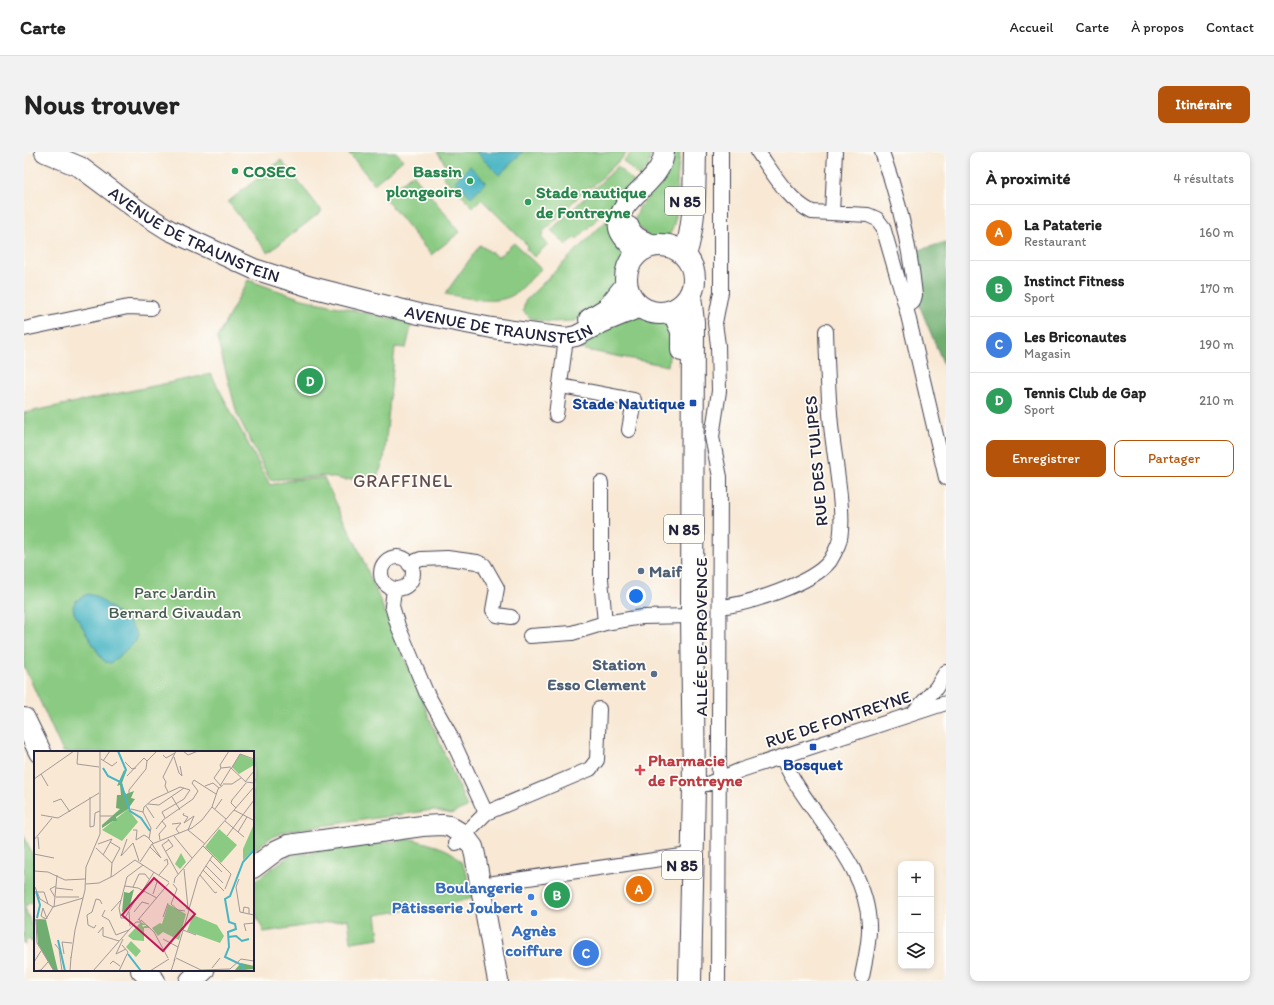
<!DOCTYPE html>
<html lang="fr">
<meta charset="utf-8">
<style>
:root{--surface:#fff;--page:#f2f2f2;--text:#222;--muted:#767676;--line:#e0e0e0;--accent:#b45309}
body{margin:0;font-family:Itim,sans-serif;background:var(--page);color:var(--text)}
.controls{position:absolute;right:12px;bottom:12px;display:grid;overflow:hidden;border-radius:8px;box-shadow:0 2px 6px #0003}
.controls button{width:36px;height:36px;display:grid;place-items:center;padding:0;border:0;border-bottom:1px solid var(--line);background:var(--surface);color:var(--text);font:20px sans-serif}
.you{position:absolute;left:612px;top:444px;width:14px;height:14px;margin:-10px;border:3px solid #fff;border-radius:50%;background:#1a73e8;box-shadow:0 0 0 6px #1a73e833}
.badge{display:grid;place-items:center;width:26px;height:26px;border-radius:50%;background:var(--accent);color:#fff;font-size:13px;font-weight:700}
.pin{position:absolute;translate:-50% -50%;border:2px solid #fff;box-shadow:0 1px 4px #0006}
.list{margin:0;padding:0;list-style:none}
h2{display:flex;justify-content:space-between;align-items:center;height:52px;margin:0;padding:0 16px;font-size:17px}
h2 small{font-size:13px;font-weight:400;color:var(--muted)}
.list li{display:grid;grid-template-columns:26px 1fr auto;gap:12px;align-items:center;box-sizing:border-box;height:56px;padding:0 16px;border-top:1px solid var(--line)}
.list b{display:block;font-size:15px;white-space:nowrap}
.list p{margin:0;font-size:13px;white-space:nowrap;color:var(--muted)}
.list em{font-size:13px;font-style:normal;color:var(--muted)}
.actions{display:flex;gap:8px;padding:12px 16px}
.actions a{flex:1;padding:9px 0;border:1px solid var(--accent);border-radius:8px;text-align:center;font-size:14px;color:var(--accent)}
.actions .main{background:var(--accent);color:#fff}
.icon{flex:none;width:22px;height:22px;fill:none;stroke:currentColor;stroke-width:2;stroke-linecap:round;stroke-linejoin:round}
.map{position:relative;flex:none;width:922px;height:829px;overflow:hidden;border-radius:8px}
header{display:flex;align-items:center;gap:24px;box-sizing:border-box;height:56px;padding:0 20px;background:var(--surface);border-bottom:1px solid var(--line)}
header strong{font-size:19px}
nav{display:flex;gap:22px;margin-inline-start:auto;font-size:14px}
.intro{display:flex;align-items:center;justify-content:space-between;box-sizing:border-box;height:96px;padding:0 24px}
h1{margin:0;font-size:28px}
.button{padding:10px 18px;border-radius:8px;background:var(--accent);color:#fff;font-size:14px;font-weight:700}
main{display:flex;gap:24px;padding:0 24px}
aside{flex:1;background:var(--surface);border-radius:8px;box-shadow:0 2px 6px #0003}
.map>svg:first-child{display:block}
</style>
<header>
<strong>Carte</strong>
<nav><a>Accueil</a><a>Carte</a><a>À propos</a><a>Contact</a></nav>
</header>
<div class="intro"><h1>Nous trouver</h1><a class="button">Itinéraire</a></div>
<main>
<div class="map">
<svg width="922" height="829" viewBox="0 0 922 829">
<rect width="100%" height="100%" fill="#fdfcf7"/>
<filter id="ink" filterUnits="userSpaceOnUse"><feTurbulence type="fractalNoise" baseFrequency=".025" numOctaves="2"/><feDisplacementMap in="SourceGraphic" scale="8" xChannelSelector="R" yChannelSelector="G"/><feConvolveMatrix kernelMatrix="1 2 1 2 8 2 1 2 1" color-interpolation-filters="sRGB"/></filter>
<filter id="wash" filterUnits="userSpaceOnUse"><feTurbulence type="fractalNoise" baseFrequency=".012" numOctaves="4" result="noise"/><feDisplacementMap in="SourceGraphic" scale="16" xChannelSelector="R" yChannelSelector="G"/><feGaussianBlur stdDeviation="0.9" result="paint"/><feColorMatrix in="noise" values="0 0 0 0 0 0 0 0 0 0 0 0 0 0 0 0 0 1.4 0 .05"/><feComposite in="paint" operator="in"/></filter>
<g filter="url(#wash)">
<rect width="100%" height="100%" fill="#f8e8d4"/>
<path fill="#8aca82" stroke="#56765e" d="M324 0H372L379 8 350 32Z
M413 0H604L567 36 565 34 519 80 520 82 517 85 524 92 510 105 502 97 504 94 457 47 449 55 419 25 422 16 419 8Z
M608 0H627L624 16 615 25 599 9Z
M647 0 656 1C655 11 653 22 653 33 651 53 656 73 640 90H631L610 70 616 54 621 49Z
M257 8 298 59 244 101 204 50Z
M594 14 610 30 552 88 550 86 542 93 527 78Z
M389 22 436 80 407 103 360 45Z
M592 59 607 101 600 119 599 129 571 156 551 169 524 170 506 166 499 159 501 149Z
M490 91 517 117C508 125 499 137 489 143 471 154 441 145 421 142L456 93 474 105Z
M224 128 278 147 388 171 382 196 371 195 360 308 354 323 321 328 301 324 246 328 213 262 193 186Z
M613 162 627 168H646L647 186 644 214 551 196V189Z
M187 222 246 333 268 328 300 326 334 396 443 655 427 662 409 658 262 679 246 686 229 699V600H39L0 514V261Z
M0 684 11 708V749L0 754 11 781V789L7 790 6 786 1 789 2 792H0Z
M387 687C432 699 439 699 449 746L429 751 352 763 355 786 327 790 324 767 240 780 229 756V730L265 704Z"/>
<path fill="#6fae70" stroke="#486856" d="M922 90V218L896 155 892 99Z"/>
<path fill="#48b5c4" stroke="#356c80" d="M452 0H499L475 23Z
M446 14 462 30 447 45 431 29Z
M63 442 72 444 104 469 113 482 112 489 87 511 82 510 78 507 50 461 49 454 52 449Z"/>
</g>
<g filter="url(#ink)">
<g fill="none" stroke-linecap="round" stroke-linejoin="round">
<defs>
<path id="street" d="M734 0C749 21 764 48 788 60L844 63 853 67 859 75 882 155 922 326
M858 0C875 48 886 92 891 143L889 150 882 155
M808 61 811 0
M0 177 104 155 127 156
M537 234 610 248 605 278
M532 263 542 186
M577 331V427L581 471
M357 421a16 16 0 1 1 32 0a16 16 0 1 1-32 0Z
M385 412 397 407 423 406 453 410 460 413 473 436 469 458 473 463 487 465
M370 437 368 454 374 474 402 540 425 581 462 661
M696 455C724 452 788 432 806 409 809 404 812 398 814 393 824 371 809 299 807 273 804 242 803 210 802 179
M506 484 548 481 581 471 618 465 668 464
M891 559 912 536 922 520
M758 605C782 662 843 708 845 773 846 789 841 808 838 824
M665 630 670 635 686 631 717 618 922 551
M432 691 462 661 566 617 573 608 575 557
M456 733 658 704
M694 829 696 325 688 285 695 239 694 193 691 171 697 140V0"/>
<g id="secondary">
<path id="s1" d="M21 0 56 15 115 59 145 78 230 117 287 135 395 162 468 176 542 186 552 184 577 171 616 155"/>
<path d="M605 75C608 86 620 89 630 93"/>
<path d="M614 101C608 94 597 85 595 76 590 47 639 31 640 0"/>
<path d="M565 167 583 156 602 132"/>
<path d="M229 716 253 698 264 693 398 674 418 673 425 674 440 683 449 695 451 703 474 829"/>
</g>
<path id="primary" d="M602 127a34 34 0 1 1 68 0a34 34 0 1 1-68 0Z
M661 103C672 69 670 35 671 0
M666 144 669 170 668 464 670 635 666 829
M649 159 658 179V198
M0 567 16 600
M118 818 130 829
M167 829 179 818"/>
</defs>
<use href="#street" stroke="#424052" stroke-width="16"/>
<use href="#secondary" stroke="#424052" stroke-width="22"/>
<use href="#primary" stroke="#424052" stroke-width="24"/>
<use href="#street" stroke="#fff" stroke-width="14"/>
<use href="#secondary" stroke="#fff" stroke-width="20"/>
<use href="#primary" stroke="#fff" stroke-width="22"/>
</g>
</g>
<g fill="#2e9e5b" stroke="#fdfcf7" stroke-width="1.5">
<circle cx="211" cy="19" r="4"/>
<circle cx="446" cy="29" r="4"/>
<circle cx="504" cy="50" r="4"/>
</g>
<g fill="#1a4fb4" stroke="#fdfcf7" stroke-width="1.5">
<rect x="665" y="247" width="8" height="8" rx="2"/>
<rect x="785" y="591" width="8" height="8" rx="2"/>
</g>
<g fill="#5c6f8a" stroke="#fdfcf7" stroke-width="1.5">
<circle cx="617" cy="419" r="4"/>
<circle cx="630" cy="522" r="4"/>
</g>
<path fill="#e0444e" stroke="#fdfcf7" stroke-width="1.5" d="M614 612h4v4h4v4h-4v4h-4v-4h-4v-4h4z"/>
<g fill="#3f7fe0" stroke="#fdfcf7" stroke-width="1.5">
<circle cx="507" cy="745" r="4"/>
<circle cx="510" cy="761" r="4"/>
</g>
<g text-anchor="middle" stroke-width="3.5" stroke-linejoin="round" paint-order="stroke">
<g fill="#fdfcf7" stroke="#646373" stroke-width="1">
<rect x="641" y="35" width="40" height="28" rx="3"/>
<rect x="640" y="363" width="40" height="28" rx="3"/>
<rect x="638" y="699" width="40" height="28" rx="3"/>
</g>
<g font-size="16" font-weight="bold" fill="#22223b">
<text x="661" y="55">N 85</text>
<text x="660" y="383">N 85</text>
<text x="658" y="719">N 85</text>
</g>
<g font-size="17" font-weight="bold" fill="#27864d" stroke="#fdfcf7" text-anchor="start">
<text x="219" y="25">COSEC</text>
<text x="438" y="25" text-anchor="end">Bassin<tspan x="438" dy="20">plongeoirs</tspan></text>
<text x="512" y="46">Stade nautique<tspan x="512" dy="20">de Fontreyne</tspan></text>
</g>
<g font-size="17" fill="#22223b" stroke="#fdfcf7">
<text dy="6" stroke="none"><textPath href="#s1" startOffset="172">AVENUE DE TRAUNSTEIN</textPath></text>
<text dy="6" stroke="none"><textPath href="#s1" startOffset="493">AVENUE DE TRAUNSTEIN</textPath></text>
<text transform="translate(792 309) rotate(-95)" y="6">RUE DES TULIPES</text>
<text transform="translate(677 485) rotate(-90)" y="6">ALLÉE DE PROVENCE</text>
<text transform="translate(814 567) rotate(-18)" y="6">RUE DE FONTREYNE</text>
</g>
<g font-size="17" font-weight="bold" fill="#164399" stroke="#fdfcf7" text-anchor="end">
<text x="661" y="257">Stade Nautique</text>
<text x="789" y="618" text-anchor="middle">Bosquet</text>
</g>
<g font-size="17" font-weight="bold" fill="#4e5e75" stroke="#fdfcf7" text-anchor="start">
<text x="625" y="425">Maif</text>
<text x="622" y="518" text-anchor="end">Station<tspan x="622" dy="20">Esso Clement</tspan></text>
</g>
<g font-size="17" fill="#465d54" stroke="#fdfcf7">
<text x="151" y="446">Parc Jardin<tspan x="151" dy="20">Bernard Givaudan</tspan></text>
</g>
<g font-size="17" font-weight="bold" fill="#be3a42" stroke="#fdfcf7" text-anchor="start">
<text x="624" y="614">Pharmacie<tspan x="624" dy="20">de Fontreyne</tspan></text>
</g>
<g font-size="17" font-weight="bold" fill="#366cbe" stroke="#fdfcf7" text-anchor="end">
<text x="499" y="741">Boulangerie<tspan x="499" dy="20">Pâtisserie Joubert</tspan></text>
<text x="510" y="784" text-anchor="middle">Agnès<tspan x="510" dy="20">coiffure</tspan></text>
</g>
<g font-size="18" letter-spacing="1" fill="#654d50" stroke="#fdfcf7">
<text x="379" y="335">GRAFFINEL</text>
</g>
</g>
<g transform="translate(10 599)">
<rect width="220" height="220" fill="#f8e8d4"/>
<path d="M206 3 220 9V14L205 23 198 16ZM94 58 104 71 88 90 68 79ZM220 73V98L209 109V98ZM185 78 203 94 187 112 171 96ZM147 102 152 111 146 118 141 113ZM134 153 152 163 145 189 129 181 124 185 118 177 126 172 128 173ZM159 164 183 174 190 185 186 192 153 180ZM107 171 112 174H108L109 176 113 174 116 177H110V190L99 189 94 185ZM97 190 107 200 102 206 92 196Z" fill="#8aca82"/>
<path d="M90 19 92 21 88 32 90 40 92 43 100 40 97 47 101 48 94 58 82 66 83 70H79L68 77V74L86 58 82 57 83 44H87L86 34 83 35ZM100 138 95 158 88 161 90 141 95 142ZM2 169H12L24 220 19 219 4 193ZM207 212 220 215V218L200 220Z" fill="#6fae70"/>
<path fill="none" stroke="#48b5c4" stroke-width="2" d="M69 17 74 25 86 31 92 19 84 0M87 32 96 60 107 67 116 80M2 140 6 154 3 167M194 186 202 185 208 190 215 188M24 189 31 220M94 203 107 220M210 220 208 214 191 206 195 196 194 181 202 178 201 173 195 171 191 148 196 145 209 111 220 99"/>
<path fill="none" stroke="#a29997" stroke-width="1" d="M44 0 43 13 65 16M149 0 154 4 164 0M129 4 132 7 141 2M140 6 145 22 148 25 146 15M67 8 78 15 83 11M69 10 76 0M113 10 123 0M91 11 98 18 102 17M187 17 186 14 195 0M197 17 212 31 220 32M197 18 206 3 220 8M7 23 14 35M93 25 110 7 113 10M0 28 40 0M211 31 220 20M189 33H198L207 27M171 35 179 32 185 37M186 35 197 17M187 35 180 27 187 17 197 16M134 41 131 35 132 31 129 26 142 0M95 43V39L112 18 113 10M56 46V76L60 75 61 62 66 60M138 46 146 59M19 51 27 48 36 61M114 53 125 54 150 37M112 55 120 67M178 56 192 68M202 57 197 52 198 49 212 32M97 58 109 61M181 58 188 48M200 59 219 69M150 62 149 64 154 66 150 72 160 65 154 79 171 93M7 64 24 67 65 42M66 65H79M191 70 210 86M138 73 147 72 142 78 145 82M122 78 129 69 159 48 164 40 158 32 160 29 182 43M99 79H103L102 89 110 84 115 87M204 81 213 66M140 85 158 107M193 85 220 49M4 86 5 98M93 88 87 105 99 92 105 110M0 89 18 67M126 89 125 83 132 75 128 70M135 89 128 94 144 123M76 91 86 97 78 112M119 92 115 88 117 77 109 61 110 56 118 49 146 36 156 39 150 48 128 61 131 67M64 93 78 88M169 95 197 123 191 138M116 96 127 107 118 93M62 97 78 112 77 126M132 100 139 95 134 88M0 103 20 107M69 104 78 88M176 109 188 121M106 111 118 93 158 77 168 69 178 56 184 38 189 34M109 114 93 126 85 157 87 167H91L104 144 111 140M172 115 189 132M150 118 154 157M169 119 190 140M0 120 14 121 31 129 51 128M125 124 134 113 133 108 130 110M166 124 181 142 183 141M205 128 202 136 206 161 220 164M140 132 141 127 220 36M52 133 65 132 79 125 101 109 135 131M139 133 143 138 137 153 144 159 151 160M91 135 104 137 123 147M1 136 6 148 19 156M99 136 105 123H111L115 128M22 137 39 139M109 139 120 121M4 141H10L14 153M119 143 123 131M21 146 16 138 22 135M22 146H45M20 156 23 124M155 158 164 127 179 104M71 159 68 165 75 169 82 184 95 179M77 160 87 149M95 161 96 175M100 161 108 151 115 153M209 162 210 156 215 157V163M53 164 58 161 62 148 66 149 68 153M53 164 54 174 60 177 62 174M129 166 134 152M12 168 7 165 9 157 13 168M0 169 12 168 19 156 49 147M2 169 3 192 20 220M104 169 135 132M107 169 120 181 134 207M149 179 162 184M212 180 210 173 220 172M64 182 69 176V185L85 190M89 188 82 203 92 198M129 188 144 196M21 193 25 198 28 220M30 203 28 191 38 192M37 207 41 179 51 139 52 116 66 83V0M142 207 167 219 196 218 207 208 220 210M140 210 155 159 152 157M0 211 7 200M76 213 79 210 86 215M178 217 186 207M1 220 7 219 14 211M36 220 37 206M59 220 102 171H107L105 168M85 220 94 201 88 194M116 220 135 208M137 220 141 208"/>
<path fill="#c2185b" fill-opacity="0.15" stroke="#c2185b" stroke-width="2" d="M120 127 161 163 129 200 88 164Z"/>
<rect width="220" height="220" fill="none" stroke="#22223b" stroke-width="2"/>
</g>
</svg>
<div class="controls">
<button>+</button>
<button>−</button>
<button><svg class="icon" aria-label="layers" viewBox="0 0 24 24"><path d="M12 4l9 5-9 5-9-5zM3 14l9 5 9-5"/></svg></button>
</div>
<div class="you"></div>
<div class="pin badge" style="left:615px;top:737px;background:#e8710a">A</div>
<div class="pin badge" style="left:533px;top:743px;background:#2e9e5b">B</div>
<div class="pin badge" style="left:562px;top:801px;background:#3f7fe0">C</div>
<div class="pin badge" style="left:286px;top:229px;background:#2e9e5b">D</div>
</div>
<aside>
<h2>À proximité<small>4 résultats</small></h2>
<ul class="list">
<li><span class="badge" style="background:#e8710a">A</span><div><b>La Pataterie</b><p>Restaurant</p></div><em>160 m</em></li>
<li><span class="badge" style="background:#2e9e5b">B</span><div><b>Instinct Fitness</b><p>Sport</p></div><em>170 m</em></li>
<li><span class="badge" style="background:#3f7fe0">C</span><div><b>Les Briconautes</b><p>Magasin</p></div><em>190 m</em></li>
<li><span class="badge" style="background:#2e9e5b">D</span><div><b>Tennis Club de Gap</b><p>Sport</p></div><em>210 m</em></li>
</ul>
<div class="actions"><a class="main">Enregistrer</a><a>Partager</a></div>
</aside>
</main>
